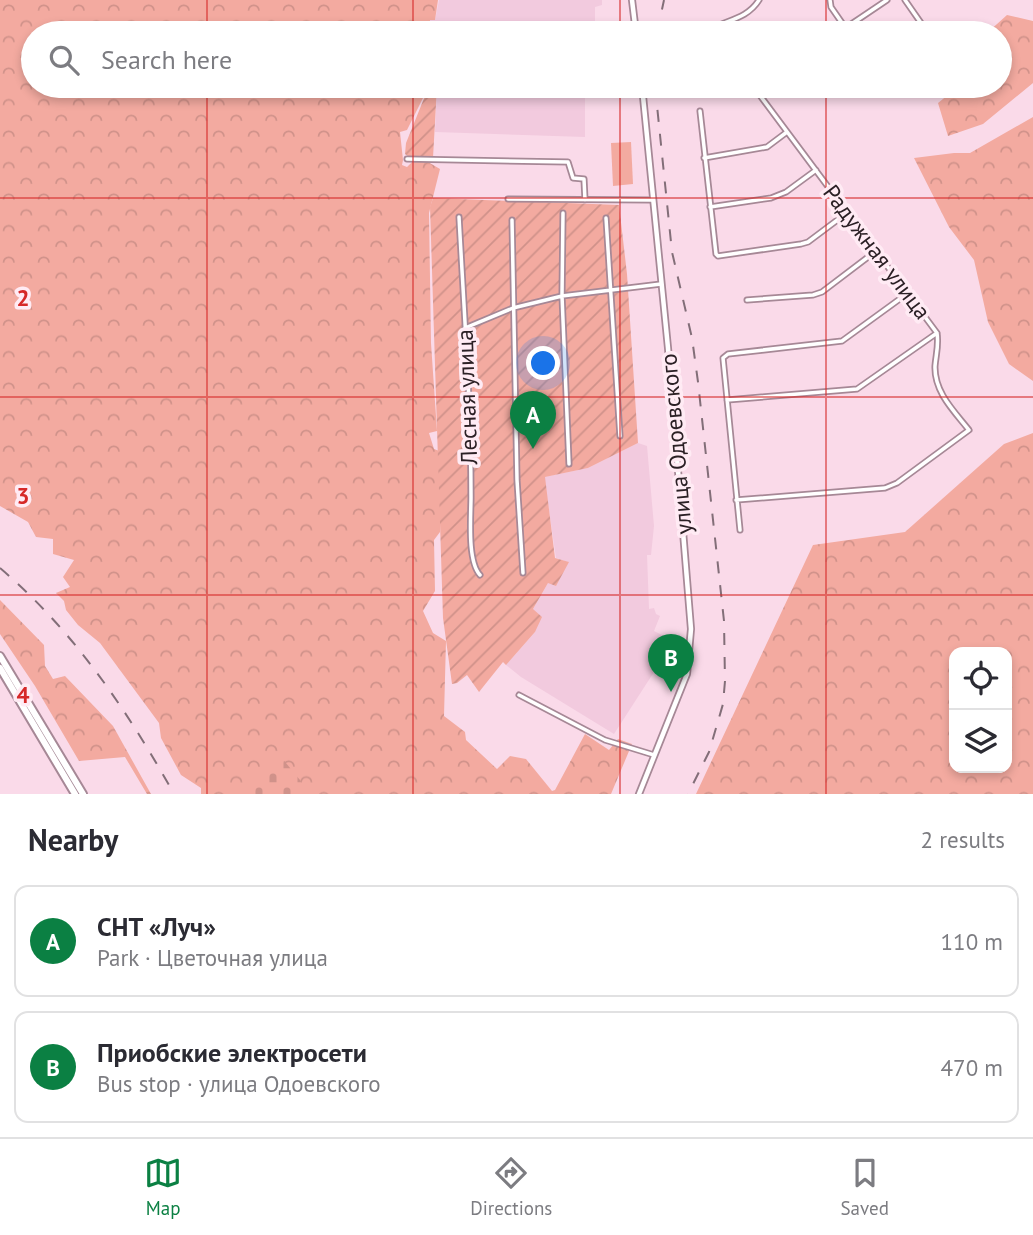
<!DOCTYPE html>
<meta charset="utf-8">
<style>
:root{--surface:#fff;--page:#f7f7f7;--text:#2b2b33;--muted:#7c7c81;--line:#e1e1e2;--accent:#0b8043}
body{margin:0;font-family:"PT Sans",sans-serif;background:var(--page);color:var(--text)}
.controls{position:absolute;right:21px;bottom:21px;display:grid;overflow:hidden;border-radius:14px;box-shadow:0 4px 10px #0003}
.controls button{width:63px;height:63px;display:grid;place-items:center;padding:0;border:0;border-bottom:2px solid var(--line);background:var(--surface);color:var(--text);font:35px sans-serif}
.you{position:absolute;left:544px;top:364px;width:24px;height:24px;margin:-18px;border:5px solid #fff;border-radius:50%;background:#1a73e8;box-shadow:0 0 0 10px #1a73e833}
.badge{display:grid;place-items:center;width:46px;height:46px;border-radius:50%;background:var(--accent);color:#fff;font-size:23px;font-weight:700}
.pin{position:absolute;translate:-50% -58px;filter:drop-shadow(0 2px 4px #0008)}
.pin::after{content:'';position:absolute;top:37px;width:24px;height:21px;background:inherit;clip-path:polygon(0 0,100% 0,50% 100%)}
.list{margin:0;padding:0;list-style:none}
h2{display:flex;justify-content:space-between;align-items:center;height:91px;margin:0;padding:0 28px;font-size:30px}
h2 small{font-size:23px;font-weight:400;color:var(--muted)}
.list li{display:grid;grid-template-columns:46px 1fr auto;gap:21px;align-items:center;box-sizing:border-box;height:112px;margin:0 14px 14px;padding:0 14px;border:2px solid var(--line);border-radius:14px}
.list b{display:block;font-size:26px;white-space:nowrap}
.list p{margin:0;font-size:23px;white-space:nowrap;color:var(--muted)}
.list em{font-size:23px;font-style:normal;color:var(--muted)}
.icon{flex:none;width:38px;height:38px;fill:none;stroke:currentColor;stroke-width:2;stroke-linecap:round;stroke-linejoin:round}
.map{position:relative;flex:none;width:1033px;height:794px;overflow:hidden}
.search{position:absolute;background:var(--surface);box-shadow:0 4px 10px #0003;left:21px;right:21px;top:21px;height:77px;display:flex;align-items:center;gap:18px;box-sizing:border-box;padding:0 24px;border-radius:38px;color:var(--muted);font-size:26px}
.sheet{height:343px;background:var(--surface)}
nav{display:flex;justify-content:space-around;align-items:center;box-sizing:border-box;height:98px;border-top:2px solid var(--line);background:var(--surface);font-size:19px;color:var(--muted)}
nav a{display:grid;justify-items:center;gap:4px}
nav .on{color:var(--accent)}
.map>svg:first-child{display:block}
</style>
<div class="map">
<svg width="1033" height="794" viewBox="0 0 1033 794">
<defs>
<pattern id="forest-crowns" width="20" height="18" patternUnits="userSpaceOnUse" patternTransform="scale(1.75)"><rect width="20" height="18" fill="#f3aaa0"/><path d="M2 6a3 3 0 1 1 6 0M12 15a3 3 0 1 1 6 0" fill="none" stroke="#d0928a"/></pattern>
<pattern id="cemetery-stones" width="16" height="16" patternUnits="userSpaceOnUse" patternTransform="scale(1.75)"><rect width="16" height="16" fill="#f3aaa0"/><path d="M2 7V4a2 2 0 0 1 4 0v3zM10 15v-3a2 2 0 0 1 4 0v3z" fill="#d0928a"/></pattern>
<pattern id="garden-furrows" width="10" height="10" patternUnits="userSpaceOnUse" patternTransform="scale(1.75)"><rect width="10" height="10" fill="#f3aaa0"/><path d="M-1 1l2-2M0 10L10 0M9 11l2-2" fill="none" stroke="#d0928a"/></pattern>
</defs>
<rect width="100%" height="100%" fill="#fadae9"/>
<path fill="#f2cade" d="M439 0H602V5L595 7V33H431L430 20H435Z
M437 86H600V96H585V137L435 132Z
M638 443 647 446 654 526 651 555H647L649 609 654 608 656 614 660 616 654 631 674 641 614 734 521 677 506 665 535 632 533 609 548 583 568 562 556 558 544 477 588 468Z"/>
<path fill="#f3aaa0" d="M631 142 633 184 613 186 611 143Z"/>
<path fill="url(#forest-crowns)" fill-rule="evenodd" d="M0 0H438L435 20H430V33H33V86H429L407 130 400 132 403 160 402 165 407 167 413 161 428 162 440 169 429 213 431 343 437 431 429 433 434 449 442 452 440 532 434 540 435 591 423 611 433 633 446 641 444 716 465 732 466 740 497 769 510 756 526 759 552 791 555 790 585 734 609 750 618 739 632 744 611 794H201V788L181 775 161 738 159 723 100 643 78 625 66 610 64 601 56 593 70 587 63 577 74 560 53 554V539L36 537 28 522 0 506Z
M1007 15 1033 21V83L983 124 948 136 938 103 959 86H1000V33H987Z
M1033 117V381L1009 364 988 322 974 260 949 227 914 158 954 153H970Z
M1033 433V794H696L813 545 905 532 1004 444ZM954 652H1007V768H954Z
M0 600 44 645 45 666 53 679 65 676 113 726 151 794H147L125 757 79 761 35 686 0 634Z"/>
<path fill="url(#cemetery-stones)" d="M281 757 300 780 306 794H238Z"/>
<path fill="url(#garden-furrows)" d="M429 86H437L433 158 409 157 405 154 406 143Z
M433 198 619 205 627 274 638 443 588 468 545 477 555 558 569 562 556 586 548 583 533 609 542 617 535 632 506 665 503 662 479 692 467 675 457 683 452 684 443 618 430 207Z"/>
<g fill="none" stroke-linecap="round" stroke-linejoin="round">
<defs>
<path id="minor" d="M830 0 831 7 849 33
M905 0 928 33
M704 33C722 20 746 21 759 0
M838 33 887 0
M700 111 716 254 718 256 801 244 808 242 848 212
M704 158 767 147 787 132
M407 159 568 162 573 178 584 179 585 200
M508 199 652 200
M710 207 771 198 786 192 816 170
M563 213 562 296 569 464
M459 217C464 310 471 404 471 497 471 516 467 561 480 575
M606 218 620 436
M512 220 517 480 523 573
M747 300 813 295 822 292 876 251
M465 328 513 308 562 296 661 284
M727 400 857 389 937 333
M736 500 885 488 897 483 969 430C954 411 934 392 935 366 936 354 939 345 937 333L753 86
M740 530 723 358 728 354 842 341 908 293
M519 695 605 740 654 755"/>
<path id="tertiary" d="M632 0 636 33
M639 794 687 674 691 629 668 348 642 86"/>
<path id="trunk" d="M0 656 83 794
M0 668 75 794"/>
</defs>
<use href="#minor" stroke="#a68896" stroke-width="7"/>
<use href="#tertiary" stroke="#a68896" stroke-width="8"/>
<use href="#trunk" stroke="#a68896" stroke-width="10"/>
<use href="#minor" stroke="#fff" stroke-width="3.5"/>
<use href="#tertiary" stroke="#fff" stroke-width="4.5"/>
<use href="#trunk" stroke="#fff" stroke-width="6"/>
<path stroke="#826e78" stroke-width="2" stroke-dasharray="12 12" stroke-linecap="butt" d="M657 33 664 0
M655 86 672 252 692 338 698 382 724 621 725 681 723 704 709 752 688 794
M0 568C74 631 127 710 174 794"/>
</g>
<path fill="none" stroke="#d62828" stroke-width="2" stroke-opacity="0.55" d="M207 0V33M413 0V33M620 0V33M826 0V33M207 86V794M413 86V794M620 86V794M826 86V794M0 198H1033M0 397H1033M0 595H1033"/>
<g text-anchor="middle" stroke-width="7" stroke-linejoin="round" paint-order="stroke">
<g font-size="23" fill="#2b2025" stroke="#ffebf4">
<text transform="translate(877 252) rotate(53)" y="8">Радужная улица</text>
<text transform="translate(467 397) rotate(-92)" y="8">Лесная улица</text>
<text transform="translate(676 444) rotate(-95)" y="8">улица Одоевского</text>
</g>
</g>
<g font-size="23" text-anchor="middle" font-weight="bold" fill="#d62828" stroke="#ffebf4" stroke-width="7" stroke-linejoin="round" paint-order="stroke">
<text x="23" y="306">2</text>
<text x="23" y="504">3</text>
<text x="23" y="703">4</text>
</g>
</svg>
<div class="controls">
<button><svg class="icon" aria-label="locate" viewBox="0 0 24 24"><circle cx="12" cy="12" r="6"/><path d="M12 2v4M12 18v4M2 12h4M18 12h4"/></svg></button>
<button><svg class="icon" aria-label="layers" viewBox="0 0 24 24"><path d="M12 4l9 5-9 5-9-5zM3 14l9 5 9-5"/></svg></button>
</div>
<div class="you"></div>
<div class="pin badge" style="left:533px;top:449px">A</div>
<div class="pin badge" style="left:671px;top:692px">B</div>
<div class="search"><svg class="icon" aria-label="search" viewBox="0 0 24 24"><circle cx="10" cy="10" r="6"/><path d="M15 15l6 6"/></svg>Search here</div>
</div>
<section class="sheet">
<h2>Nearby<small>2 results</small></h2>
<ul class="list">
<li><span class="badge">A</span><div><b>СНТ «Луч»</b><p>Park · Цветочная улица</p></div><em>110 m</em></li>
<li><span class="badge">B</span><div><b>Приобские электросети</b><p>Bus stop · улица Одоевского</p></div><em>470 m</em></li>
</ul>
</section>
<nav>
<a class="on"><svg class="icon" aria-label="map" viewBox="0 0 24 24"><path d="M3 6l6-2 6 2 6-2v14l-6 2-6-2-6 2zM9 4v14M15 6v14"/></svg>Map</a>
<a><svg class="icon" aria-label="directions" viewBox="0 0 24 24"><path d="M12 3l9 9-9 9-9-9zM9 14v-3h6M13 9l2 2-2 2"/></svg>Directions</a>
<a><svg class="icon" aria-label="saved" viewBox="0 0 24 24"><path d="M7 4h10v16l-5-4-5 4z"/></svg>Saved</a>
</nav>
